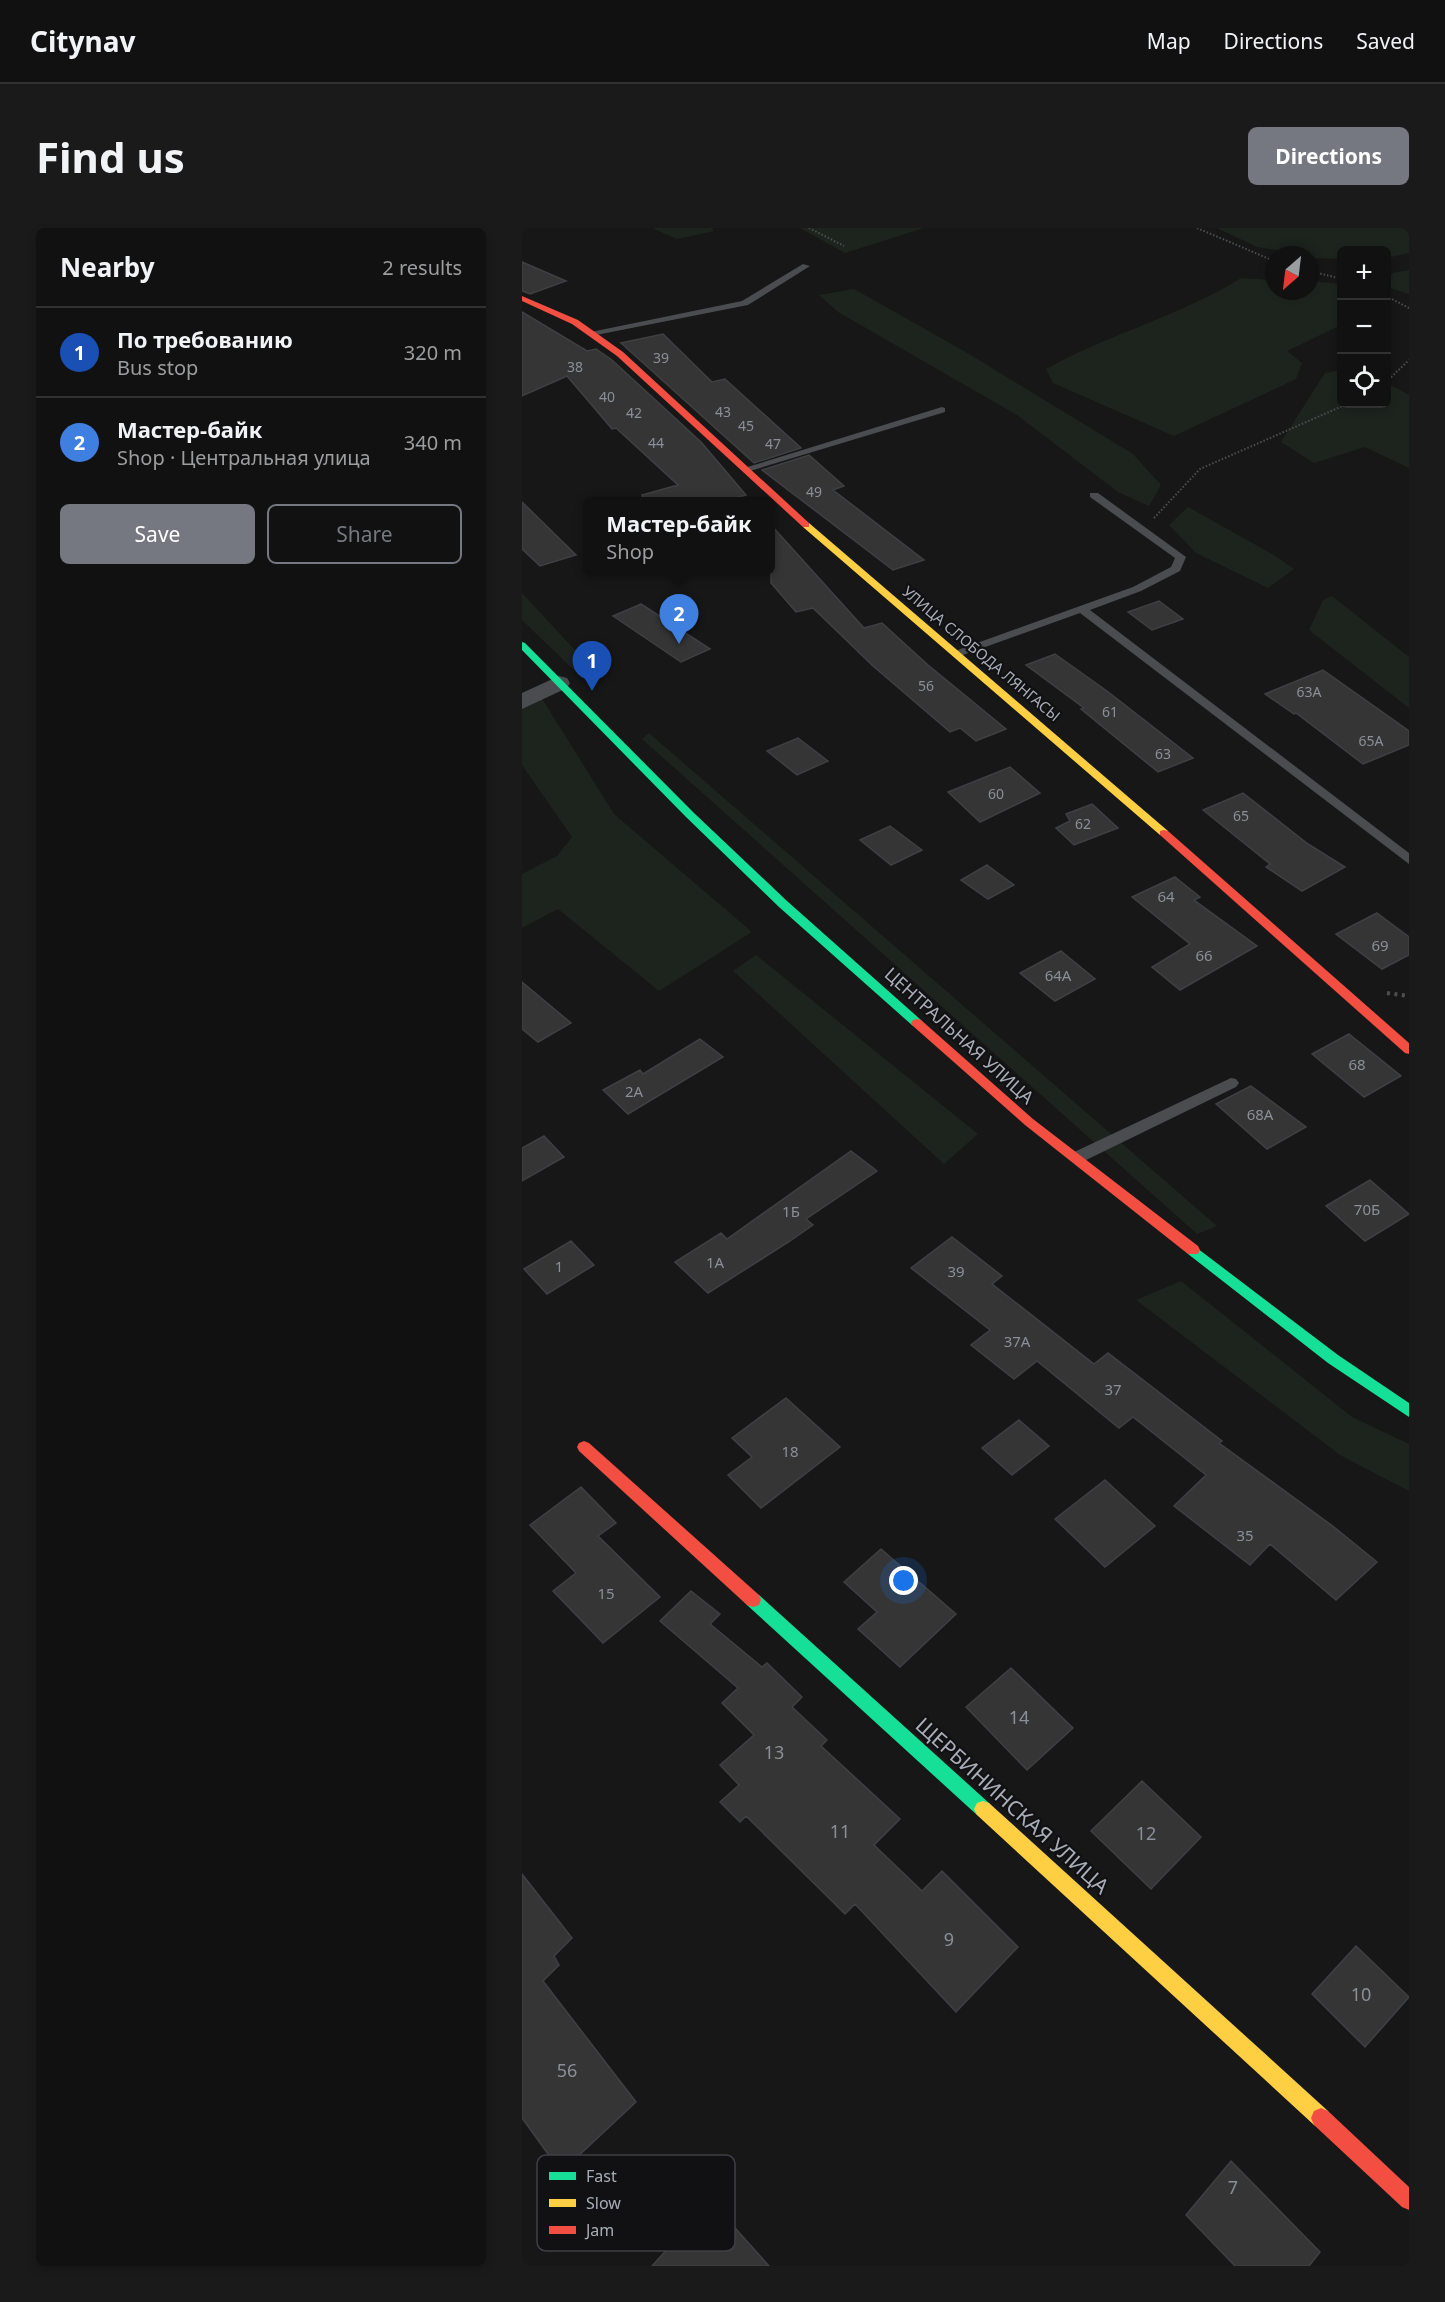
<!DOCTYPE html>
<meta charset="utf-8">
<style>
:root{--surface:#111;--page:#1a1a1a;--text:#f1f3f6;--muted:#9c9d9f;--line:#303131;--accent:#757880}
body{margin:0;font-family:"Noto Sans",sans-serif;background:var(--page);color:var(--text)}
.controls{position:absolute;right:18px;top:18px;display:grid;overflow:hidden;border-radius:9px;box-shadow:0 3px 9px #0003}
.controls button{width:54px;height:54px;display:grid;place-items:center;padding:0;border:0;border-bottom:2px solid var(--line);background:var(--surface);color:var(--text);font:30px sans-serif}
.compass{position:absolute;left:743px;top:18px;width:54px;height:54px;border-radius:50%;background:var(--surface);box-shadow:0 3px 9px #0003;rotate:208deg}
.you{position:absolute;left:382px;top:1353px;width:21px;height:21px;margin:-15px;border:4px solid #fff;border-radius:50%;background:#1a73e8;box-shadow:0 0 0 9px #1a73e833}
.badge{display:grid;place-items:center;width:39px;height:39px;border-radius:50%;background:var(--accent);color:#fff;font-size:20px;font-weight:700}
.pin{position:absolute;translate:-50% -50px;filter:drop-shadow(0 2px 3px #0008)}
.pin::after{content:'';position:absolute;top:32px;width:21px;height:18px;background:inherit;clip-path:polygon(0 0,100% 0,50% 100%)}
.popup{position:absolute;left:61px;top:269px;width:192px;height:78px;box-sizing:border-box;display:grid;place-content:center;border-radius:9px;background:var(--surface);filter:drop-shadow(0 2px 4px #0005);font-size:20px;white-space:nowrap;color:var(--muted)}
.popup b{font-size:22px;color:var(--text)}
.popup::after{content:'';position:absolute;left:50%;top:100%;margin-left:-12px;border:12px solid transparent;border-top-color:var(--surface)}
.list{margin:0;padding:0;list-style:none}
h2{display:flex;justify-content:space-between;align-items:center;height:78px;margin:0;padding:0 24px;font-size:26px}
h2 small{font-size:20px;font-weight:400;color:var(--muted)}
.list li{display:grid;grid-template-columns:39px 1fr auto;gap:18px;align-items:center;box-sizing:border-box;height:90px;padding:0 24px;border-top:2px solid var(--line)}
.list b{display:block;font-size:22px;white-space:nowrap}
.list p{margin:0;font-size:20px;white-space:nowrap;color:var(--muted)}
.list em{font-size:20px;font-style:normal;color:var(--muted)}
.actions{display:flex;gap:12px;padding:18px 24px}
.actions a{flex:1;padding:14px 0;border:2px solid var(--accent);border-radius:9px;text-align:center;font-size:21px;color:var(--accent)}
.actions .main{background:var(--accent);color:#fff}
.icon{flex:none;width:33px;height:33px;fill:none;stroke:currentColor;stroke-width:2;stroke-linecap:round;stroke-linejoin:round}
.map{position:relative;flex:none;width:887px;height:2038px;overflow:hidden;border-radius:9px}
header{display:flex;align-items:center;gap:36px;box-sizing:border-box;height:84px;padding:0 30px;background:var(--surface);border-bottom:2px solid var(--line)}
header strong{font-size:28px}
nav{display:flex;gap:33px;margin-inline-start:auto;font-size:21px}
.intro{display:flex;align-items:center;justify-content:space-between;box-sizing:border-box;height:144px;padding:0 36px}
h1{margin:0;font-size:42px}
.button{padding:15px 27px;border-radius:9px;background:var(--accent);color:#fff;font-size:21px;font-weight:700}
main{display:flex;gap:36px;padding:0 36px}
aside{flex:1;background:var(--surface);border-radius:9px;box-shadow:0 3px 9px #0003}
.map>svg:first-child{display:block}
</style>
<header>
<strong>Citynav</strong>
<nav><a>Map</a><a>Directions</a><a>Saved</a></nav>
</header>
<div class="intro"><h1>Find us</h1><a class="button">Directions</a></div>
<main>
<aside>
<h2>Nearby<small>2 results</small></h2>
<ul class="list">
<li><span class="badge" style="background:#1a4fb4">1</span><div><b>По требованию</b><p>Bus stop</p></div><em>320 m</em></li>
<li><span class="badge" style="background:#3f7fe0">2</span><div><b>Мастер-байк</b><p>Shop · Центральная улица</p></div><em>340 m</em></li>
</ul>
<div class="actions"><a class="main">Save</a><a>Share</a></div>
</aside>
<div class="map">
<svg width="887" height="2038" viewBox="0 0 887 2038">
<rect width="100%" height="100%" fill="#171717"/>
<path fill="#1d241e" d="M130 0H190L192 3 155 11Z
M278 0H402L323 25Z
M695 0H887V25L865 30 864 22H820L819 31 788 30V27L735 19Z
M887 42V66L865 59V52L871 45Z
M719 50 752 52V63H788V53L819 56V97L765 123 780 135 774 151 652 208 531 155 524 141C587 106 658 88 719 50Z
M332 61 442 123 611 226 639 257 627 278 596 264 495 187 316 84 297 67Z
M819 142 820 176H864L865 155 887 167V240L843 219 792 235 759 214 803 145Z
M666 279 752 327 772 341 746 360 674 325 647 297Z
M0 365 77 448 57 447 0 392Z
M810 368 887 429V480L787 402 801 372Z
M19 469 92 586 230 704 137 763 36 681 0 700V646L35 628 50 609 0 537V480Z
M127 505 695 998 675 1006 120 511Z
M234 727 456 906 422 936 211 743Z
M659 1053 830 1189 887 1216V1263L818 1227 614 1072Z"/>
<path fill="#353536" stroke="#3f4043" stroke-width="1.5" d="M0 34 44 53 8 66 0 63Z
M0 84 65 123 74 121 90 132 179 214 224 267 201 273H121L120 267 156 257 94 200 90 201 45 148 0 168Z
M141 106 190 154 203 151 279 220 232 235 99 115Z
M287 227 322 258 311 262 402 332 371 342 240 242Z
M0 274 54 327 18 338 0 321Z
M249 297 342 400 360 395 406 437 484 501 454 513 438 500 428 504 351 438 291 380 274 384 249 355Z
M637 373 661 391 630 402 606 384Z
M119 376 188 421 159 434 91 388Z
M533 426 585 463 671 530 636 544 559 481 562 480 504 437Z
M801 442 887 503V517L841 536 774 485 772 486 743 466Z
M276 510 306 533 275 547 245 523Z
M488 539 518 565 458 594 426 564Z
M721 565 786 616 823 639 780 663 744 639 748 636 681 582Z
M570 576 596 600 552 617 534 600 548 593 544 586Z
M368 598 400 622 369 637 338 612Z
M465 637 492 657 466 671 439 652Z
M653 649 678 669 672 672 735 718 658 762 630 739 668 716 610 669Z
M855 685 887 709V727L860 741 814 706Z
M539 723 573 751 533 773 498 745Z
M0 754 49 795 16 814 0 801Z
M827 806 879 848 842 869 790 826Z
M178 811 201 829 106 886 81 862 118 842 121 846Z
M729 858 784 899 745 921 694 876Z
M22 908 42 929 0 953V920Z
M329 923 355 943 284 991 291 997 268 1013 186 1065 153 1034 199 1005 205 1011Z
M848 952 887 986 843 1013 804 978Z
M430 1009 480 1048 470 1056 572 1136 586 1125 700 1213 697 1215 812 1299 855 1334 814 1372 748 1316 728 1337 652 1278 684 1247 611 1189 597 1200 515 1133 492 1151 449 1117 468 1102 389 1040Z
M49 1013 72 1037 25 1066 2 1041Z
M264 1170 318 1219 239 1280 206 1247 230 1229 210 1210Z
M497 1192 527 1218 490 1247 460 1220Z
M583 1252 633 1298 583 1339 533 1291Z
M59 1259 94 1295 76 1308 138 1369 81 1415 31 1363 54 1345 8 1297Z
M359 1321 434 1386 378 1439 336 1401 355 1384 322 1354Z
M169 1363 198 1386 188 1396 240 1439 245 1435 280 1469 270 1479 305 1512 299 1518 378 1591 352 1617 400 1663 420 1643 496 1719 434 1784 333 1676 323 1686 224 1588 218 1594 198 1574 217 1557 198 1537 232 1507 200 1475 216 1460 138 1393Z
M489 1440 551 1500 505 1542 444 1479Z
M620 1553 679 1609 629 1661 569 1603Z
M0 1646 50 1710 32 1728 37 1737 21 1753 114 1874 39 1944 0 1890Z
M834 1718 887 1769 843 1819 790 1766Z
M709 1933 798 2024 787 2038H713L664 1987Z
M189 1973 247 2038H130Z"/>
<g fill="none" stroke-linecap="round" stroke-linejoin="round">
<path stroke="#4d4e52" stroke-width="2" stroke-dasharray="1.5 2" stroke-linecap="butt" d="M287 0 322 18
M675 0 752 33
M788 43 820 51
M864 68 887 80
M864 154 887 132
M632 290 678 241 825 176"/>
<path stroke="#4d4e52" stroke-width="4" stroke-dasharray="3 4.5" stroke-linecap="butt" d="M865 765 887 768"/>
<path fill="#4b4c50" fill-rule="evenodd" d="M281 36 288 38 226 77 69 108 64 105 220 73Z
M420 179 423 180V184L228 243 219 241Z
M568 265H576L664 329 658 343 619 363 568 382 887 625V636L558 385 438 428H430V424L611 359 649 339 653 330 568 269Z
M709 850 714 851 717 855 714 859 560 934 554 936 546 930 548 926Z"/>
<path fill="#4b4c50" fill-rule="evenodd" d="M37 448 45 450 48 455 45 460 0 481V465Z"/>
<path fill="#16e098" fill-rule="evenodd" d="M0 414 3 415 172 585 265 673 399 792 401 795 399 798H391L257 679 164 589 0 422Z
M671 1017 816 1127 887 1175V1189L806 1135 666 1026 664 1022 666 1018Z
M231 1365 237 1367 467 1575 470 1581 467 1587 461 1589 455 1587 225 1377 223 1372 225 1367Z"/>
<path fill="#ffcf43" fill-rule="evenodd" d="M281 295H287L646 603V607H638L281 299Z
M461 1573 467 1575 806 1883 809 1890 806 1897 799 1900 792 1897 455 1587 452 1581 455 1575Z"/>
<path fill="#f24e42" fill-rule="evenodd" d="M0 68 56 92 101 124 287 295V299H281L95 128 50 96 0 73Z
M642 602 646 603 887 815V826L883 825 638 607V603Z
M395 791 399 792 511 891 676 1018 678 1022 676 1026H666L503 897 391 798 389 795 391 792Z
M62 1213 67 1215 237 1367 239 1372 237 1377 231 1379 225 1377 57 1223 55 1219 57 1215Z
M799 1880 806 1883 887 1959V1982L880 1979 792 1897 789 1890 792 1883Z"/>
</g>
<g text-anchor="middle" stroke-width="4.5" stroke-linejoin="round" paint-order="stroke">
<g font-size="14" fill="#8b8f98">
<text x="139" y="135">39</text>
<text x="53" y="144">38</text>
<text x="85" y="174">40</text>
<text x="201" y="189">43</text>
<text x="112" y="190">42</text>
<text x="224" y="203">45</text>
<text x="134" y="220">44</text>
<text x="251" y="221">47</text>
<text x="292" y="269">49</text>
<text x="404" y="463">56</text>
<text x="787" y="469">63А</text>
<text x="588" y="489">61</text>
<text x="849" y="518">65А</text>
<text x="641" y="531">63</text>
<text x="474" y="571">60</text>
<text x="719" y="593">65</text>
<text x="561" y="601">62</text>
</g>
<g font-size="15" fill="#a8adb8" stroke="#111113">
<text transform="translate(459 426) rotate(40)" y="5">УЛИЦА СЛОБОДА ЛЯНГАСЫ</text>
</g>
<g font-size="15" fill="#8b8f98">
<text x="644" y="674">64</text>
<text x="858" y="723">69</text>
<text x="682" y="733">66</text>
<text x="536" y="753">64А</text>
<text x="835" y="842">68</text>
<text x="112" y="869">2А</text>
<text x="738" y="892">68А</text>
<text x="845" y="987">70Б</text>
<text x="269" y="989">1Б</text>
<text x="193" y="1040">1А</text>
<text x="37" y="1044">1</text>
<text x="434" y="1049">39</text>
<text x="495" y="1119">37А</text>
<text x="591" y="1167">37</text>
<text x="268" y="1229">18</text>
<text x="723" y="1313">35</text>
<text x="84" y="1371">15</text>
</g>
<g font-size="18" fill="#a8adb8" stroke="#111113">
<text transform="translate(437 808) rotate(42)" y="6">ЦЕНТРАЛЬНАЯ УЛИЦА</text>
</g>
<g font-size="18" fill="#8b8f98">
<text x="497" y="1496">14</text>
<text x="252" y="1531">13</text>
<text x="318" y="1610">11</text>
<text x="624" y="1612">12</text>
<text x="427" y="1718">9</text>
<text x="839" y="1773">10</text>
<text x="45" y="1849">56</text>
<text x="711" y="1966">7</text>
</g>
<g font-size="21" fill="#a8adb8" stroke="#111113">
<text transform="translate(490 1578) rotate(42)" y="7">ЩЕРБИНИНСКАЯ УЛИЦА</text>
</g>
</g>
<rect x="15" y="1927" width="198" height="96" rx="9" fill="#111113" stroke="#3e4045" stroke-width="1.5"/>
<rect x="27" y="1944" width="27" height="8" fill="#16e098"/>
<rect x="27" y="1971" width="27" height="8" fill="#ffcf43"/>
<rect x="27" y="1998" width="27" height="8" fill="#f24e42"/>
<g font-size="16" fill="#a8adb8">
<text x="64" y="1954">Fast</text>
<text x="64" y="1981">Slow</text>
<text x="64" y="2008">Jam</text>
</g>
</svg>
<div class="controls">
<button>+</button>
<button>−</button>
<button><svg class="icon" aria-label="locate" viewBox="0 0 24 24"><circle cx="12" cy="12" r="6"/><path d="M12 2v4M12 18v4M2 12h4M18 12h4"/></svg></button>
</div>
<svg class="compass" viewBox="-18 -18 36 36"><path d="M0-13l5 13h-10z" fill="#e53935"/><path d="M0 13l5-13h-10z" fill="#9c9d9f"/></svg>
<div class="you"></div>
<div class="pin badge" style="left:70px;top:463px;background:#1a4fb4">1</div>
<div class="pin badge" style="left:157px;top:416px;background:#3f7fe0">2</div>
<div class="popup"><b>Мастер-байк</b>Shop</div>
</div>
</main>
